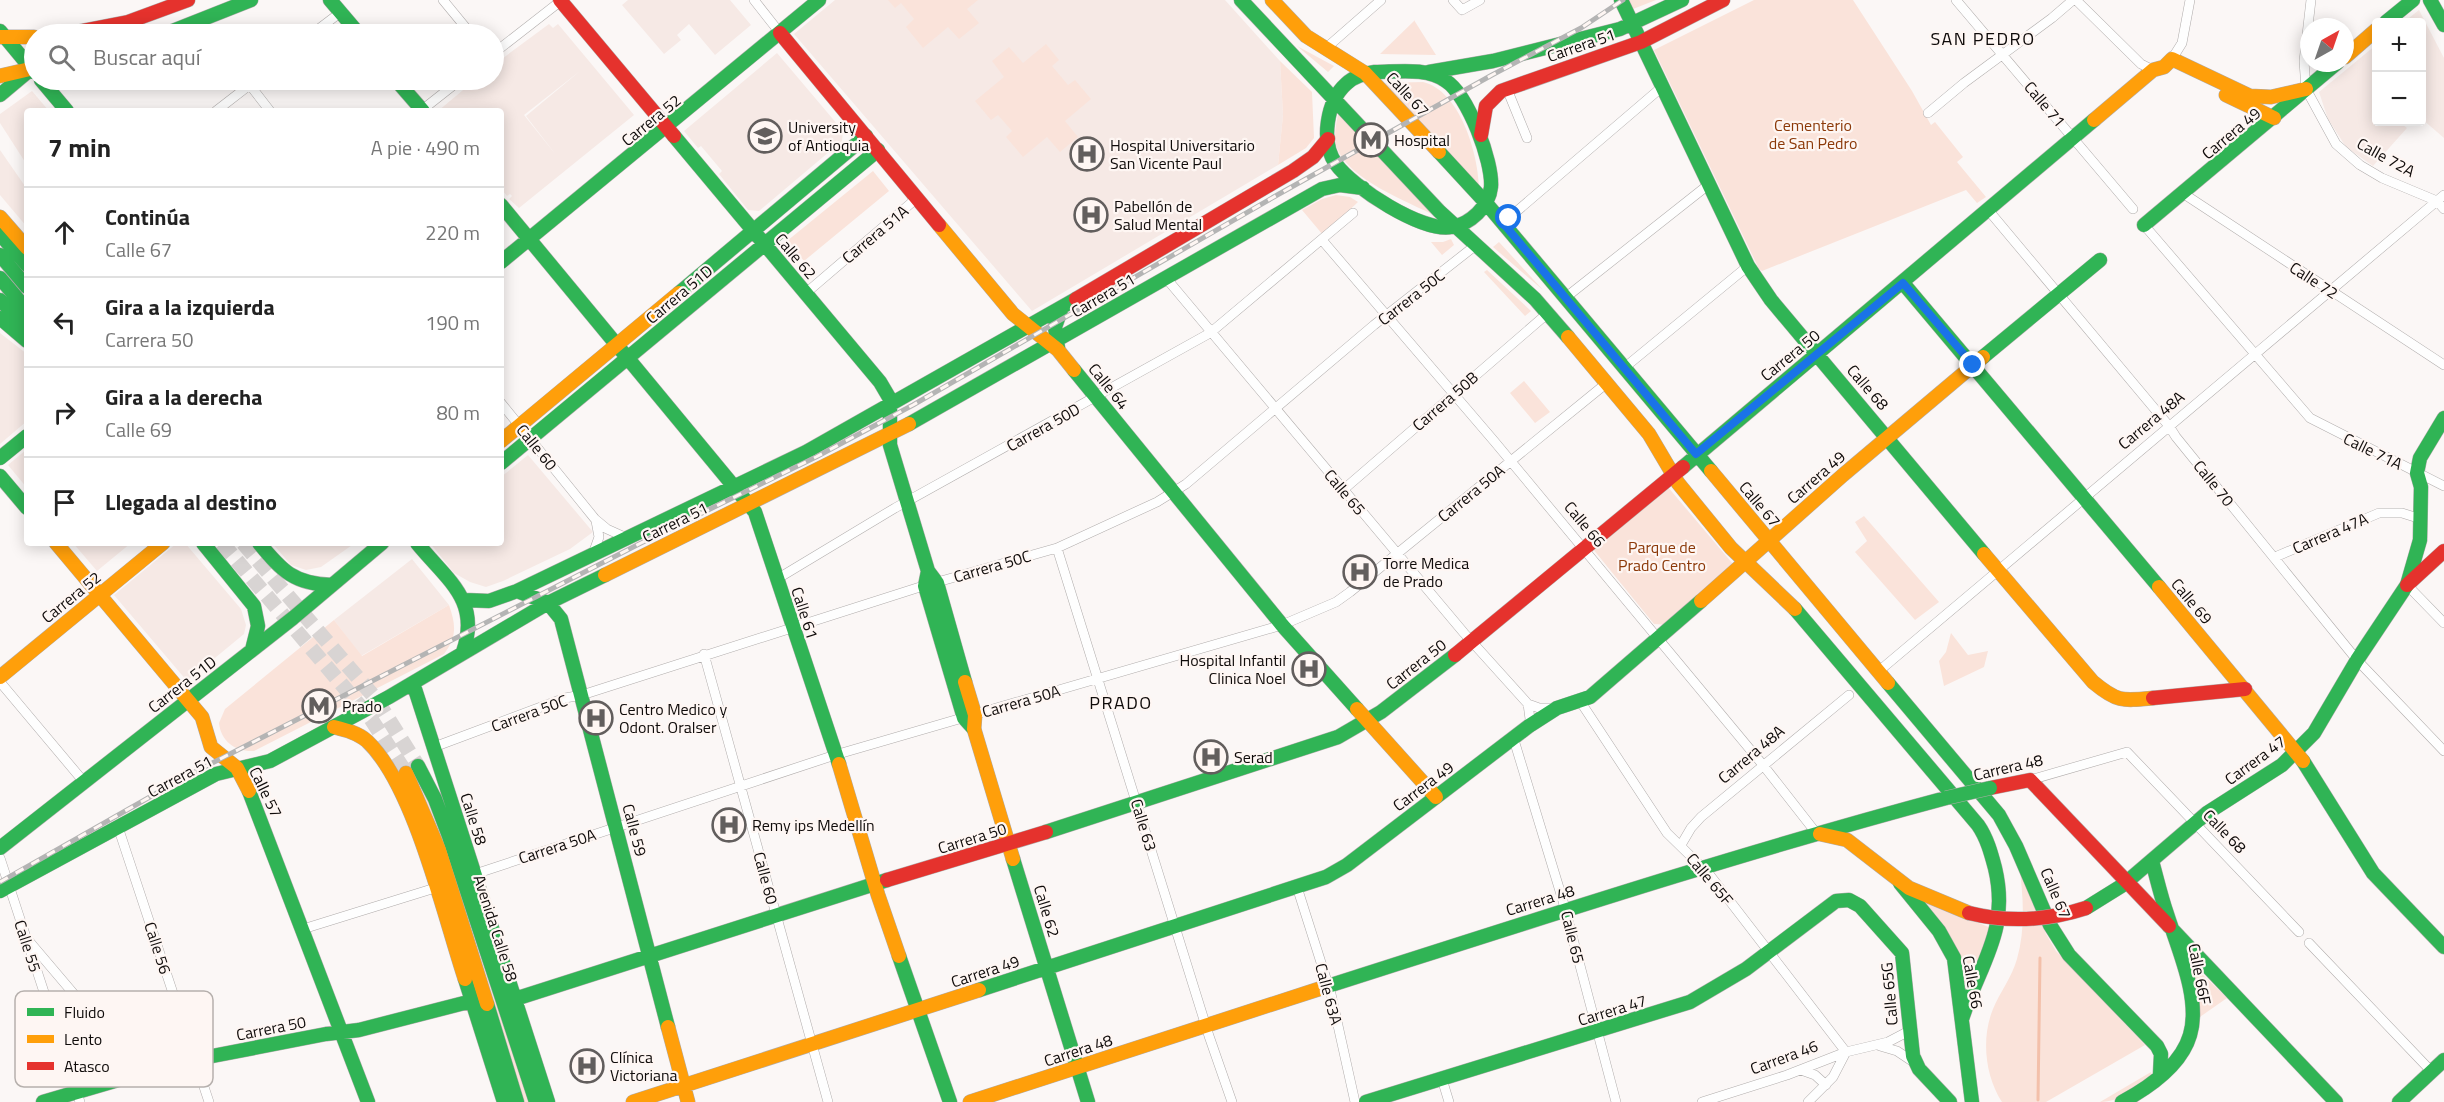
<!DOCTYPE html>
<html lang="es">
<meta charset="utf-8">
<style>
:root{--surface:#fff;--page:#f6f6f6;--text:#222;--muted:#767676;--line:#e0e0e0}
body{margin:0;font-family:"Titillium Web",sans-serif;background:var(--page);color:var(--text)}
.controls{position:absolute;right:18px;top:18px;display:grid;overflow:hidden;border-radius:6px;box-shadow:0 3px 15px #0003}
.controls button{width:54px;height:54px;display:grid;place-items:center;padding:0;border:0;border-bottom:2px solid var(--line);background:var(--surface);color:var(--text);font:30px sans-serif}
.compass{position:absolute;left:2300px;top:18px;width:54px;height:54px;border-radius:50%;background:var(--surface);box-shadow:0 3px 15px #0003;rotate:40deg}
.stop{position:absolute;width:18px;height:18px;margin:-14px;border:4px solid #1a73e8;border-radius:50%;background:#fff}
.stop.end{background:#1a73e8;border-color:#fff;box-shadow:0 2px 6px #0008}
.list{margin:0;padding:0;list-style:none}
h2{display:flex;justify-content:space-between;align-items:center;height:78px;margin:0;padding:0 24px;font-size:26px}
h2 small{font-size:20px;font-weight:400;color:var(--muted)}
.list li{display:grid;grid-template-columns:39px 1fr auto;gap:18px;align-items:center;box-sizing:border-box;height:90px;padding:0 24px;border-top:2px solid var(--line)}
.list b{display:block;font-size:22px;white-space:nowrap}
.list p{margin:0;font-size:20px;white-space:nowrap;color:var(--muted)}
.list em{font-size:20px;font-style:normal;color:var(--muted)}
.icon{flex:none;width:33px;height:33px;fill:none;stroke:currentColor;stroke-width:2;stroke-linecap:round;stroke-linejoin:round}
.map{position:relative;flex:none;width:2444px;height:1102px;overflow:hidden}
.search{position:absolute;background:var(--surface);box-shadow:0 3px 15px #0003;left:24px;top:24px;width:480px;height:66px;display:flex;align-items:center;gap:15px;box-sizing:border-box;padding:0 21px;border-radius:33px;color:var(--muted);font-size:22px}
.panel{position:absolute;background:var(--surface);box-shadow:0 3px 15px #0003;left:24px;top:108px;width:480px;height:438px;border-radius:6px}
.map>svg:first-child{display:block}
</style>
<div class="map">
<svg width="2444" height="1102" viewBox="0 0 2444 1102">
<rect width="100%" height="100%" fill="#fbf7f6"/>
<path fill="#f6e9e5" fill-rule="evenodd" d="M628 0H730L751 25 715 55 689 24 677 35 681 40 664 54 622 5Z
M835 0H1225L1280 61 1283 115 1278 165 1032 311 794 34Z
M2419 10 2444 58V138L2422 119V22H2404Z
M549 24 553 28 558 24 634 115 519 208 509 199 512 196 510 194 507 196 502 190 505 188 501 186V111H438L475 80H494L495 64ZM580 71 526 116 556 155 524 115Z
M2376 45V122H2399L2407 128 2373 166 2346 147 2328 119 2319 92Z
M777 53 843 131 842 141 759 211 748 210 719 174 722 171 701 146 698 148 684 131Z
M32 91 49 111H27V165L0 123V114Z
M0 150 27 189V227L0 195Z
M0 333 27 354V421L0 444Z
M27 449V488L8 465Z
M528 455 593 532 570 549 503 581 486 587 470 582 454 573 430 543H501V477Z
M73 543H131L97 571Z
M177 543H185L241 609 246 625 244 634 187 681 114 595Z
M272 543H355L321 567 306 570 291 565Z
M412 559 449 605 361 656 334 620Z"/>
<path fill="#fae3da" d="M888 0H978L967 9 979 23 959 39 948 27 923 48 906 27 914 19 901 3 895 8Z
M1625 0H1656L1633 9Z
M1754 0H1853L1912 91 1931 125 1935 122 1963 157 1957 162 1986 197 1977 203 1966 190 1762 271 1759 269 1654 50Z
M1414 20 1436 55 1380 54 1414 21Z
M1046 44 1059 60 1052 66 1068 85 1075 80 1091 99 1065 121 1078 137 1060 152 1047 137 1023 157 1006 137 1012 131 998 115 991 120 975 101 1004 77 992 61 1009 47 1023 63Z
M1297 46 1334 66 1328 72Z
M1280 61 1312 92 1314 138 1306 148 1278 165 1283 115Z
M1423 82C1460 91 1478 153 1479 187L1383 83Z
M1339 111 1436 216C1408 202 1348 179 1337 148 1333 137 1336 123 1339 111Z
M873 171 889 191 804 261 787 241Z
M1336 195 1350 197 1358 202 1323 235 1302 210 1322 199Z
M1451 239 1454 245 1442 255 1431 242H1443Z
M1499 242 1543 290 1493 247Z
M1487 270 1531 311 1525 316 1484 272Z
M1524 381 1550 412 1535 423 1510 393Z
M1667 486 1733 564 1669 625 1654 624 1593 549Z
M1864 516 1939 602 1915 620 1855 552 1867 541 1855 522Z
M449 605C456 625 457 637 444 654L254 751C236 752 221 742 219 723L225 709 334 620 362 656Z
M1951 633 1968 655 1988 651 1984 667 1944 686 1939 661 1946 652Z
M415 770 437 817 528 1102H521L411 773Z
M2019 862 2046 934 2056 951 2145 1045 2046 1102H2002C1985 1076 1981 1038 1993 1009 2000 992 2012 977 2017 959 2026 927 2023 895 2019 862Z
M1923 900 1991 928 1967 992 1963 991C1960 946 1951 935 1923 900Z
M2197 969 2227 998 2197 1019 2191 972Z
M2151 1072 2152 1075C2136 1087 2121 1102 2100 1102Z"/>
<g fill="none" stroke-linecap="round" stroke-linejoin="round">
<path stroke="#f3c0aa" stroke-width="3" d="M2038 1100 2040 958"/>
<path stroke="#d8d4d3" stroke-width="15" stroke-dasharray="15 8" stroke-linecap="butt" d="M222 543 371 719 406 773
M243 543 376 699 418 766"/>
<defs>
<path id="street" d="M443 0 471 34
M754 0 780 33
M1453 0 1462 10 1480 0
M1956 0 2133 209
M2076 0 2141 64 2153 70
M2311 0 2304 61 2306 89 2336 144 2360 165 2382 178 2437 201 2444 209
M200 20 211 34
M312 34 341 12
M1325 49 1381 0
M494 53 562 0
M2172 59 2182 43 2190 0
M246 80 270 111
M1507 89 1527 138
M422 110 460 80
M216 111 256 80
M1928 113 1964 83 2052 18 2073 0
M2184 194 2444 365
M1989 211 2169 426 2176 437 2357 660 2444 751
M1503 223 1662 87
M2144 225 2310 418 2444 486
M1322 240 1494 441 1763 765 1817 834
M1166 278 1464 633 1528 704 1530 719 1529 726
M806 293 917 198
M1565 298 1708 185
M1624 368 1748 266
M501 403 595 519 607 529 627 538
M1343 490 1548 313
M1057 548 1209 1036 1232 1102
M593 554 599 537 596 521
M2275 557 2379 513H2402L2421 519
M777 579 895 508 1210 333 1353 213
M2407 585 2444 623
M704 654 828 1102
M1879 671 2444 195
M0 682 84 782
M1580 701 1667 833 1709 874 1846 1052
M1528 704 1539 708H1557
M1514 740 1563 901 1616 1102
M434 747 565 698 582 695 920 587 1057 548 1157 502 1186 484 1374 325 1476 245
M2030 780 2127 752 2299 932
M118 827 209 1102
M1681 845 1691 828 1701 817 1849 695
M0 858 80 1102
M475 874 835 755 1282 625 1336 602 1350 592 1608 382
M1297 887 1331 994 1355 1102
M303 929 435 888
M28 940 141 1073
M2309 943 2432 1072
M1880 1046 1897 1051 1915 1063
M1801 1070 1815 1075 1826 1085
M1442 1079 1449 1102
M1702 1102 1787 1075 1846 1052 1888 1042 1909 1031
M1808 1102 1833 1077 1846 1052"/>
<path id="fast" d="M330 0 359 34
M1241 0 1439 211 1535 299 1568 337
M1621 0 1748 266 1771 300 1984 554
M2430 0 2444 25
M2386 22 2413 0
M0 31 34 72
M165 34 251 0
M1375 72C1397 72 1427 67 1446 81 1468 95 1493 162 1491 187 1489 207 1470 224 1452 227 1423 233 1352 187 1336 164 1320 142 1327 101 1346 84 1354 76 1364 74 1375 72Z
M1429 72 1493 61 1620 29 1682 0
M41 80 67 111
M396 80 423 111
M0 95 31 69
M674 136 880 382 890 399V445L928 571 937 583 965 682
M1439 152 1486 203 1711 471
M501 205 755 512 839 764
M2144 225 2337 63
M0 234 27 265
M0 255 27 287
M501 262 819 0
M0 278 27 310
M1903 283 2159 587
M679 293 866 136
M0 300 27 326
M0 318 27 341
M1058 348 1055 327 1062 307
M1983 357 2100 260
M1074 370 1282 625 1357 709
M909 424 1322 189 1340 185 1363 188
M0 458 27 436
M501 463 878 150
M1683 467 2094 120
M0 476 27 508
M203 543 254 606 258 626 252 650
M259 543C282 571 294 584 332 585
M417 543C447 580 481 600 463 652
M928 571 925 586 964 718 974 729
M517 591 548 603 561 619 668 1027
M464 600 489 601 517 591 806 452 1076 299
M1795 609 1978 825C1987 838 1991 853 1995 868 2010 931 1980 963 1962 1019
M413 683 548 1102
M1888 683 1999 815 2016 846 2050 925 2069 955 2157 1046 2161 1054 2160 1074
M2303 761 2373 873 2444 947
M418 766 435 799 449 836 536 1102
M249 791 368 1102
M1046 832 1338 737 1381 712 1455 655
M0 848 293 618 382 543
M1013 859 1088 1102
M1900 883 1939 931 1954 958 1972 1102
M0 891 216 774 270 761 389 697 548 603 605 575
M2086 908 2123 885 2207 813 2282 765 2314 733 2357 660 2407 585 2420 540 2421 487 2417 473 2420 458 2444 418
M2169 926 2336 1102
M899 956 950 1102
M465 979 504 1102
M1322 988C1529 922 1736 854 1946 798
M979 990 1326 877 1347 865 1529 726 1557 708 1590 697 1701 601
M515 999 887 880
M487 1004 517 1102
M43 1102 176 1063 326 1034 359 1030 472 1001
M1366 1102 1690 1002 1746 969 1836 901 1849 900 1860 906 1902 953 1913 1056 1919 1069 1950 1102
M2122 1102C2148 1088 2181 1066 2190 1035 2201 999 2178 949 2167 914 2161 897 2157 879 2152 861
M2399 1102 2444 1060"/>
<path id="slow" d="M1272 0 1306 36 1365 73 1439 152
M1 37H34
M2345 57 2376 30
M0 76 30 69
M2226 95 2274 118
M2094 120 2153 70 2164 67 2172 59 2250 96 2271 97 2306 89
M0 217 27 248
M939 225 1013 314 1058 350 1074 370
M1568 337 1649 434 1678 483 1731 548 1795 609
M501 441 679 293
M1711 471 1888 683
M56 543 202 717 211 747 237 768 249 791
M1984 554 2093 682C2117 702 2122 701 2153 698
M605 575 909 424
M2159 587 2303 761
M1701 601 1843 475 1983 357
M0 677 163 543
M965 682 975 715 974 729 1013 859
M1357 709 1436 797
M334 727C346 730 358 733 367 741 414 785 444 916 465 979
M839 764 878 895 899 956
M406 773 439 850 487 1004
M1820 834 1847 840 1909 888 1969 913
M668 1027 688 1102
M633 1102 979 990
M970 1102 1322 988"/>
<path id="jam" d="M560 0 674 136
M780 33 939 225
M66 34 128 22 188 0
M1481 135 1486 106 1501 91 1641 42 1723 0
M1076 299 1293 171 1313 157 1328 139
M2407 585 2444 551
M1455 655 1683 467
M2153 698 2245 689
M1990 788 2030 780 2169 926
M887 880 1046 832"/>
</defs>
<use href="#street" stroke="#b0acab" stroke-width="10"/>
<use href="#fast" stroke="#b0acab" stroke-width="15"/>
<use href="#slow" stroke="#b0acab" stroke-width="15"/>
<use href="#jam" stroke="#b0acab" stroke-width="15"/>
<use href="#street" stroke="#fefefe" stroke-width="9"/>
<use href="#fast" stroke="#30b455" stroke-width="14"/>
<use href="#slow" stroke="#ff9f0a" stroke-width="14"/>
<use href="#jam" stroke="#e5322d" stroke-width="14"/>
<defs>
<path id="rail" d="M0 882 185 777 641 543 816 457 913 405 1279 194 1492 75 1581 28 1623 0"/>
</defs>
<use href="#rail" stroke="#b4b4b4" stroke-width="5"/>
<use href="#rail" stroke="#fef6f3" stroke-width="3" stroke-dasharray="9" stroke-linecap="butt"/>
<defs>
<path id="fast-bridge" d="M1946 798 1990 788"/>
<path id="jam-bridge" d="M1969 913C2009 923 2046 921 2086 908"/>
</defs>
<use href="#fast-bridge" stroke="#b0acab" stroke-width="15" stroke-linecap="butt"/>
<use href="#jam-bridge" stroke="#b0acab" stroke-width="15" stroke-linecap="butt"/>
<use href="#fast-bridge" stroke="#30b455" stroke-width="14"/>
<use href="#jam-bridge" stroke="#e5322d" stroke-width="14"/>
</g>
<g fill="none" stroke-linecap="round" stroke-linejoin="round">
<path stroke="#1a73e8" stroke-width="8" d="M1509 218 1503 223 1696 454 1903 283 1973 365"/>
</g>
<defs>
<symbol id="university-ring" viewBox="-11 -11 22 22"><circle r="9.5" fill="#fef6f3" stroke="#625e5d" stroke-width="1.5"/><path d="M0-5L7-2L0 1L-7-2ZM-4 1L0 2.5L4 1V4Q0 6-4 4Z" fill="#625e5d"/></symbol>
<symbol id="metro-ring" viewBox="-11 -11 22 22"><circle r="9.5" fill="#fef6f3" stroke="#625e5d" stroke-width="1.5"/><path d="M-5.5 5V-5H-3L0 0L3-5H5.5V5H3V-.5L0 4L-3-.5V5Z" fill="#625e5d"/></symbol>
<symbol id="hospital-ring" viewBox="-11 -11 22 22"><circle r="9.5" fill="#fef6f3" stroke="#625e5d" stroke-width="1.5"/><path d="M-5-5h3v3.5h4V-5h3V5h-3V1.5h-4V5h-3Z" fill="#625e5d"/></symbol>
</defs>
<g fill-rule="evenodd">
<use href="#university-ring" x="746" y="117" width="38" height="38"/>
<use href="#metro-ring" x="1352" y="121" width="38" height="38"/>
<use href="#hospital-ring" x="1068" y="135" width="38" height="38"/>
<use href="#hospital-ring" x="1072" y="196" width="38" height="38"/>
<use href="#hospital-ring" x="1341" y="553" width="38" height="38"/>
<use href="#hospital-ring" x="1290" y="650" width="38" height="38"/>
<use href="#metro-ring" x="300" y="687" width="38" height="38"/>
<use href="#hospital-ring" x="577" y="699" width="38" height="38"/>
<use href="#hospital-ring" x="1192" y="738" width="38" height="38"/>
<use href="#hospital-ring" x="710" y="806" width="38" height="38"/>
<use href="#hospital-ring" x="568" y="1047" width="38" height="38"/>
</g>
<g text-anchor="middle" stroke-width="4.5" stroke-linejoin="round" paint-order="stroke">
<g font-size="16" fill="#0f0b0a" stroke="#fef6f3">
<text transform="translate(1581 45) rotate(-19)" y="6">Carrera 51</text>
<text transform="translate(1408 94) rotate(47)" y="6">Calle 67</text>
<text transform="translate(2045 104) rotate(50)" y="6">Calle 71</text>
<text transform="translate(651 120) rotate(-39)" y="6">Carrera 52</text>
<text transform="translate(2231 133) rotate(-40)" y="6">Carrera 49</text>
<text transform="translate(2386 157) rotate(29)" y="6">Calle 72A</text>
<text transform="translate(875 234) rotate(-40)" y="6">Carrera 51A</text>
<text transform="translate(796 256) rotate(50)" y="6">Calle 62</text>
<text transform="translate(2314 280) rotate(33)" y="6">Calle 72</text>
<text transform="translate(679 294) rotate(-40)" y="6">Carrera 51D</text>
<text transform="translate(1103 295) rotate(-30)" y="6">Carrera 51</text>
<text transform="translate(1411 297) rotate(-38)" y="6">Carrera 50C</text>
<text transform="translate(1790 355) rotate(-39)" y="6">Carrera 50</text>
<text transform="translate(1109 386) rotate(51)" y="6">Calle 64</text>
<text transform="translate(1868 387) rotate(49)" y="6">Calle 68</text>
<text transform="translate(1445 401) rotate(-41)" y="6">Carrera 50B</text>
<text transform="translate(2151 420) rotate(-40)" y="6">Carrera 48A</text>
<text transform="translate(1043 427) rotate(-29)" y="6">Carrera 50D</text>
<text transform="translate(537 447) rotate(51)" y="6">Calle 60</text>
<text transform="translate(2373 451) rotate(26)" y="6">Calle 71A</text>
<text transform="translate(1816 477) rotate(-41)" y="6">Carrera 49</text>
<text transform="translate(2214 483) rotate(51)" y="6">Calle 70</text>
<text transform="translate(1345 492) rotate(50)" y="6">Calle 65</text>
<text transform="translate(1471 493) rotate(-39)" y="6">Carrera 50A</text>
<text transform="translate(1760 504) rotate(50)" y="6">Calle 67</text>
<text transform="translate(675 522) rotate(-26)" y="6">Carrera 51</text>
<text transform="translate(1585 524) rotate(50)" y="6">Calle 66</text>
<text transform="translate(2330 533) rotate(-23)" y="6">Carrera 47A</text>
<text transform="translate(992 566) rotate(-16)" y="6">Carrera 50C</text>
<text transform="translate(71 597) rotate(-39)" y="6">Carrera 52</text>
<text transform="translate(2192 601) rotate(50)" y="6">Calle 69</text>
<text transform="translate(805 613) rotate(72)" y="6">Calle 61</text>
<text transform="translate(1416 664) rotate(-38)" y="6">Carrera 50</text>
<text transform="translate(182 684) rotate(-38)" y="6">Carrera 51D</text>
<text transform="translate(1021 701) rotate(-16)" y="6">Carrera 50A</text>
<text transform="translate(529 713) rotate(-20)" y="6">Carrera 50C</text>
<text transform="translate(1751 754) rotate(-40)" y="6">Carrera 48A</text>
<text transform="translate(2255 760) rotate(-36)" y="6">Carrera 47</text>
<text transform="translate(2008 767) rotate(-13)" y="6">Carrera 48</text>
<text transform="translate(180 776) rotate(-28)" y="6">Carrera 51</text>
<text transform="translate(1423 786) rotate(-37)" y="6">Carrera 49</text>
<text transform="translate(266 792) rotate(64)" y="6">Calle 57</text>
<text transform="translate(474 819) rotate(72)" y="6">Calle 58</text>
<text transform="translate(1144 825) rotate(73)" y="6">Calle 63</text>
<text transform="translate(635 830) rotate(75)" y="6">Calle 59</text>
<text transform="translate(2225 831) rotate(46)" y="6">Calle 68</text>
<text transform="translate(972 838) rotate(-17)" y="6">Carrera 50</text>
<text transform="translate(557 846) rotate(-18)" y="6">Carrera 50A</text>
<text transform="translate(766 878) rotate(75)" y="6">Calle 60</text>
<text transform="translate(1710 879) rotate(50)" y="6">Calle 65F</text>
<text transform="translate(2056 893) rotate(67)" y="6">Calle 67</text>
<text transform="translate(1540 900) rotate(-17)" y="6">Carrera 48</text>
<text transform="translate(1047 911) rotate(73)" y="6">Calle 62</text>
<text transform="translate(496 928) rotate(72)" y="6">Avenida Calle 58</text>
<text transform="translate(1573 937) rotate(76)" y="6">Calle 65</text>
<text transform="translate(28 946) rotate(72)" y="6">Calle 55</text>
<text transform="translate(158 948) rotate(72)" y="6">Calle 56</text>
<text transform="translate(985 971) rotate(-18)" y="6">Carrera 49</text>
<text transform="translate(2200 974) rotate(79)" y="6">Calle 66F</text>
<text transform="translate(1973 982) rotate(80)" y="6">Calle 66</text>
<text transform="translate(1329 994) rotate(75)" y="6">Calle 63A</text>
<text transform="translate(1889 994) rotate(-95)" y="6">Calle 65G</text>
<text transform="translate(1612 1010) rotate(-17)" y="6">Carrera 47</text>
<text transform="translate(271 1028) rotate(-11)" y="6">Carrera 50</text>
<text transform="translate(1078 1050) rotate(-18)" y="6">Carrera 48</text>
<text transform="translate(1784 1057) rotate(-20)" y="6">Carrera 46</text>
</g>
<g font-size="16" fill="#8c3909" stroke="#fef6f3">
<text x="1813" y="131">Cementerio<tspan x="1813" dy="18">de San Pedro</tspan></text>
<text x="1662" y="553">Parque de<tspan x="1662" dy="18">Prado Centro</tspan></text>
</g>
<g font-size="16" fill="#0f0b0a" stroke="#fef6f3" text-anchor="start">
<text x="788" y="133">University<tspan x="788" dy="18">of Antioquia</tspan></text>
<text x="1394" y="146">Hospital</text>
<text x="1110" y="151">Hospital Universitario<tspan x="1110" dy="18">San Vicente Paul</tspan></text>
<text x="1114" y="212">Pabellón de<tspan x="1114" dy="18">Salud Mental</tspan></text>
<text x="1383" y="569">Torre Medica<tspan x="1383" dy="18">de Prado</tspan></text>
<text x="1286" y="666" text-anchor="end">Hospital Infantil<tspan x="1286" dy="18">Clinica Noel</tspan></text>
<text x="342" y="712">Prado</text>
<text x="619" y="715">Centro Medico y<tspan x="619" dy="18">Odont. Oralser</tspan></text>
<text x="1234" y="763">Serad</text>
<text x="752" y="831">Remy ips Medellín</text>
<text x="610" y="1063">Clínica<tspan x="610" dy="18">Victoriana</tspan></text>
</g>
<g font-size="18" letter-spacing="1.5" fill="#0f0b0a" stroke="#fef6f3">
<text x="1983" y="45">SAN PEDRO</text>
<text x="1121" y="709">PRADO</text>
</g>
</g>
<rect x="15" y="991" width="198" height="96" rx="9" fill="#fef6f3" stroke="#b6b0ad" stroke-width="1.5"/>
<rect x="27" y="1008" width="27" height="8" fill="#30b455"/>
<rect x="27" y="1035" width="27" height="8" fill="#ff9f0a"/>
<rect x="27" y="1062" width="27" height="8" fill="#e5322d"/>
<g font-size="16" fill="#0f0b0a">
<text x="64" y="1018">Fluido</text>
<text x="64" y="1045">Lento</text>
<text x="64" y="1072">Atasco</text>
</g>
</svg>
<div class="controls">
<button>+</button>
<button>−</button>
</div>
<svg class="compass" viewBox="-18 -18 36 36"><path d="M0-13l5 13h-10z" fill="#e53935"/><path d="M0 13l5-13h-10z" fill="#767676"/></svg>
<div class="stop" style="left:1509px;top:218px"></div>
<div class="stop end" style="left:1973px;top:365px"></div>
<div class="search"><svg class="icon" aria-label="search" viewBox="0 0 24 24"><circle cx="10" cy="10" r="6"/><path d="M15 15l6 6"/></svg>Buscar aquí</div>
<section class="panel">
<h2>7 min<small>A pie · 490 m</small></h2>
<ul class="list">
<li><svg class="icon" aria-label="ahead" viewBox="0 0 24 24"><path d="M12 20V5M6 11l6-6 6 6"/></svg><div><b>Continúa</b><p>Calle 67</p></div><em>220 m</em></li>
<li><svg class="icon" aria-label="left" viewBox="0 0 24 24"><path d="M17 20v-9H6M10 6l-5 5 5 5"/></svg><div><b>Gira a la izquierda</b><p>Carrera 50</p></div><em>190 m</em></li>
<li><svg class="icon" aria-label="right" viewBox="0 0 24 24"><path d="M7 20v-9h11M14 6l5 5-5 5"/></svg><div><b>Gira a la derecha</b><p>Calle 69</p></div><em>80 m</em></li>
<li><svg class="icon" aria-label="arrive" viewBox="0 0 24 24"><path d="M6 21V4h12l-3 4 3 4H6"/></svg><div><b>Llegada al destino</b></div></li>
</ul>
</section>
</div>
